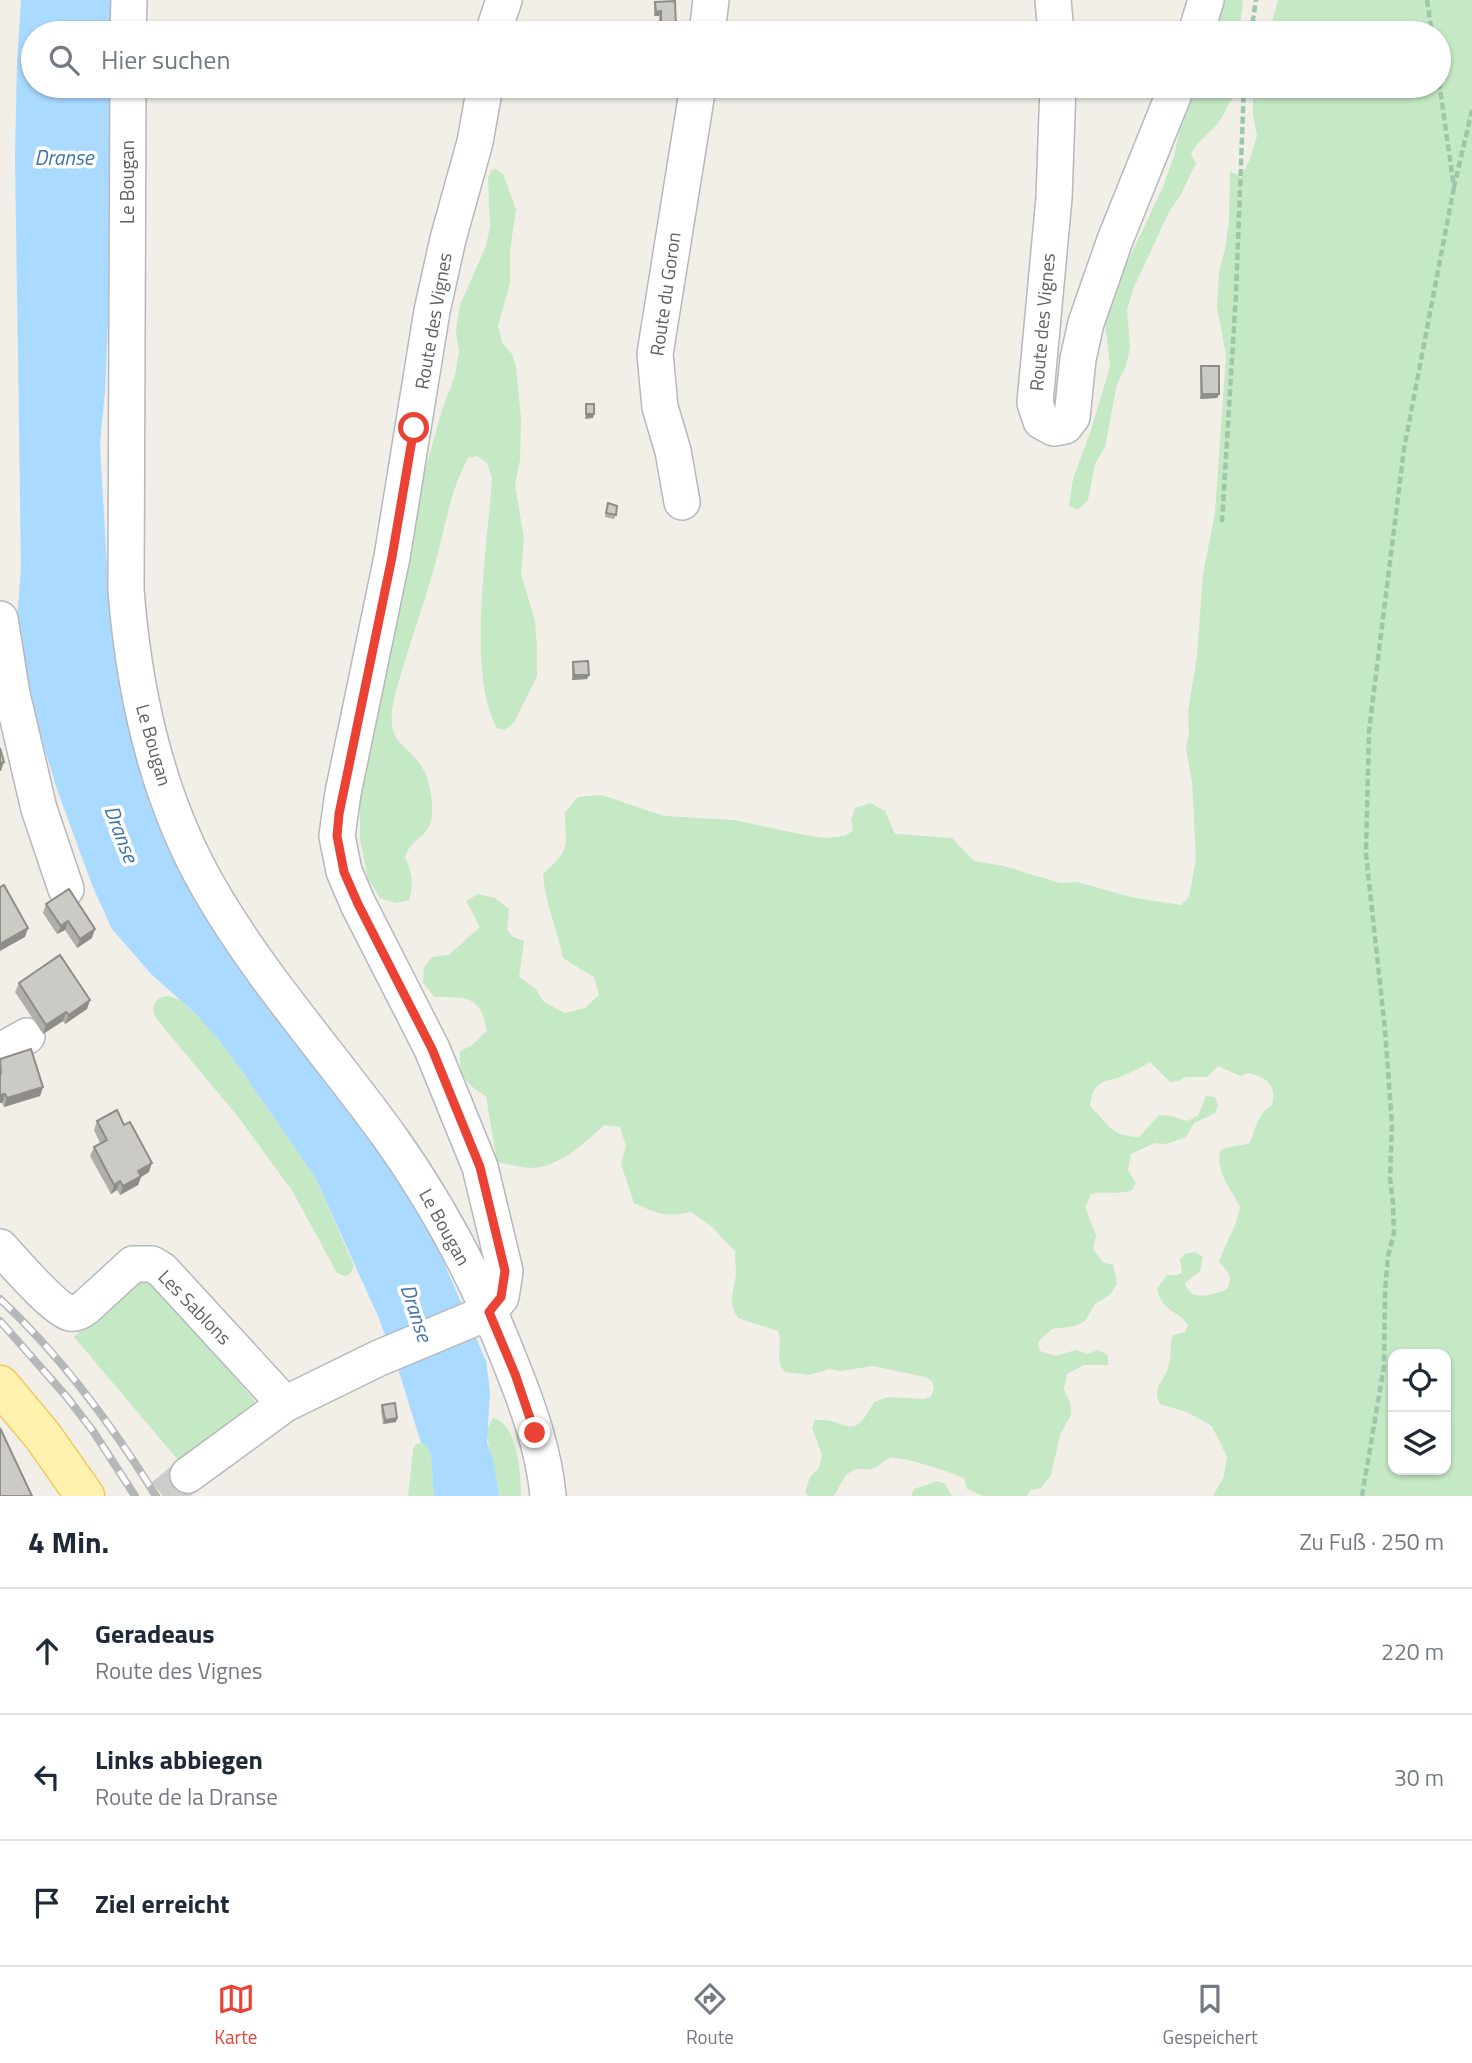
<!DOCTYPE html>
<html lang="de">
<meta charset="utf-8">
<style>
:root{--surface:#fff;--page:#f6f6f7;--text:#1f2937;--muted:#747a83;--line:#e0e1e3;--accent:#ea4335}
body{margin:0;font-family:"Titillium Web",sans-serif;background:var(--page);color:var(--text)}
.controls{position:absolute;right:21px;bottom:21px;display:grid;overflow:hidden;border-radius:14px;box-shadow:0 2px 5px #0004}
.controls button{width:63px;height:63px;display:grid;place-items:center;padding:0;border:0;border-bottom:2px solid var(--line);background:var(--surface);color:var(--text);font:35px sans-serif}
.stop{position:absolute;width:21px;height:21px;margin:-16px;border:5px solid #ea4335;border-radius:50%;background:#fff}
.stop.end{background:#ea4335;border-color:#fff;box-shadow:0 2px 7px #0008}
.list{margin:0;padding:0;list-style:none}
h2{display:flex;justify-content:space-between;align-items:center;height:91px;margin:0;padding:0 28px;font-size:30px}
h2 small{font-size:23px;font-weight:400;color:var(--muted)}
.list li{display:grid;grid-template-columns:46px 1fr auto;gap:21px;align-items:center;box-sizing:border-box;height:126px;padding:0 28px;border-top:2px solid var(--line)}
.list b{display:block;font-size:26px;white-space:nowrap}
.list p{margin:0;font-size:23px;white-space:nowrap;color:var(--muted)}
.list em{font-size:23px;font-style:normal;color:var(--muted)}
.icon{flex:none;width:38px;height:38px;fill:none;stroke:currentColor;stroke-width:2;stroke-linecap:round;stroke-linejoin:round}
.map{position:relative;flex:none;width:1472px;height:1496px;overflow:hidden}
.search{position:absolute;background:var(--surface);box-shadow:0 2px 5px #0004;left:21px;right:21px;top:21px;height:77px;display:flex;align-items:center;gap:18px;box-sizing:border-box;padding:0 24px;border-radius:38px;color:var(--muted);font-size:26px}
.sheet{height:469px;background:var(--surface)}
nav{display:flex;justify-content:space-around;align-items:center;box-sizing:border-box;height:98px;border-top:2px solid var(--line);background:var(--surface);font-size:19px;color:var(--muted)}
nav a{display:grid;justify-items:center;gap:4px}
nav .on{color:var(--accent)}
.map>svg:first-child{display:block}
</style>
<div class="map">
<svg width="1472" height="1496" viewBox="0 0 1472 1496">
<rect width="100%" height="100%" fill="#f1efe8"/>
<path fill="#c5e8c5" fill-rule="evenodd" d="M1220 0H1243L1239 33H1216Z
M1278 0H1472V1496H1213L1224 1476 1227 1457 1212 1426 1187 1412 1160 1404C1158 1400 1157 1398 1157 1393 1157 1384 1166 1376 1168 1368 1172 1356 1169 1346 1173 1335L1185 1332 1188 1325C1177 1309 1162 1312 1157 1289L1167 1275H1177L1182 1273 1180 1259 1185 1254 1195 1252 1203 1257 1200 1271 1185 1283C1190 1303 1213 1295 1227 1289 1233 1276 1229 1272 1219 1262 1226 1241 1236 1230 1240 1207 1231 1188 1216 1173 1220 1151 1229 1145 1239 1147 1250 1143 1255 1129 1258 1113 1272 1105 1278 1085 1265 1076 1247 1073L1241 1076 1218 1066 1207 1077H1185L1178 1081 1170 1082 1150 1062C1144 1066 1120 1078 1114 1079 1097 1082 1092 1089 1090 1106 1108 1123 1111 1137 1139 1137L1159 1115 1171 1116 1187 1121 1198 1116 1206 1096 1215 1097 1218 1106 1215 1113 1194 1123 1186 1137 1167 1144 1155 1143 1131 1154 1128 1170 1136 1183 1132 1190C1114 1196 1107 1190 1091 1194L1085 1207 1096 1235 1093 1249 1103 1262 1113 1265 1117 1283 1111 1294 1095 1304 1085 1321 1075 1326 1052 1329 1038 1342 1040 1351 1055 1356 1076 1350 1087 1354 1098 1350 1108 1355V1365H1084L1067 1374 1064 1389 1070 1402 1071 1415 1060 1435 1051 1475 1041 1488 1030 1490 1027 1496H983L967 1489 964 1478C954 1473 899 1455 890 1458 883 1461 878 1468 871 1469 866 1470 859 1468 854 1470 843 1474 840 1487 834 1496H809L805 1493 810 1477 819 1468 822 1455 812 1428 815 1420C847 1417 851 1446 874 1402L888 1397 924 1399 931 1396 934 1388 932 1381 925 1377 873 1366 840 1371 829 1369 809 1375 785 1372C773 1359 784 1346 778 1331L738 1318C727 1300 734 1293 736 1274 736 1267 735 1258 735 1251L711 1226 691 1212C666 1218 656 1213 634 1203L621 1164 626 1146 620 1127 604 1125C587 1141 565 1162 540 1167 528 1170 509 1164 497 1162L486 1096C466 1084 458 1075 460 1051L471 1046 487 1031C481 996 468 997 435 997L423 983 424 967 432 957 449 955 480 927 466 901 478 894 495 898 509 909 507 930 513 937 524 941 519 977 535 988 544 1002 565 1013 585 1008 599 995 594 977 563 958C557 929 545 903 543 874 573 847 565 848 565 812L578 797 602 795 664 816 734 820 804 835 826 838 844 836 853 831 851 820 855 808 870 803 885 811 895 834 952 838 974 861 1004 866 1060 883 1078 882 1130 897 1181 905 1189 897 1196 859 1192 781 1186 749 1189 732 1188 712 1197 656 1203 574 1215 513 1226 355 1217 307 1219 272 1225 249 1229 220 1230 171 1241 177 1249 161 1257 136 1253 114V89C1224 97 1233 104 1218 123 1209 134 1197 141 1191 154L1196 163 1180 196 1169 212 1134 287 1127 309 1130 347 1126 366 1117 384 1105 447 1095 464 1088 500 1078 510 1069 506 1073 479 1091 430 1110 367 1105 322 1114 290 1162 189 1174 156 1181 124 1198 86H1439V33H1281L1272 22ZM1393 1354H1446V1470H1393Z
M496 169 503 174 516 209 510 251V283L498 326 502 343 512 354 516 367 521 419 520 460 515 485 524 539 521 574 535 621 537 648V676L514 722 505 730 497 728C466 674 488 542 492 478L487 463 477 456 468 458C448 495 444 536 432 575 422 609 410 643 400 677 396 691 390 710 392 725 393 741 410 750 419 763 429 774 433 799 432 814 430 839 411 837 405 857 412 872 414 884 409 900L395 903 380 898 368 879 360 839V788L371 752 416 502 442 410 455 376 459 352 456 331 460 305 486 246 490 227 488 179 491 171Z
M168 996 180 1000 195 1013 227 1050 315 1177 354 1266 350 1274 345 1276 337 1273 293 1192 239 1118 156 1018C150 1006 154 998 168 996Z
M147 1272 262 1410 184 1467 74 1337Z
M493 1418C518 1423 521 1475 521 1496H499L486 1431Z
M420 1443 427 1446 431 1456 434 1496H408L413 1449 416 1444Z
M938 1481 945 1484 952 1496H911L914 1489Z"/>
<path fill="#aadaff" d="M21 0H114L115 33H33V86H114L112 235 105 391 100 444 108 584 121 679 145 764 376 1140 424 1221 439 1251 486 1361 490 1391 487 1442 493 1460 499 1496H434L431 1456 427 1446 421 1443 401 1378 378 1316 315 1177 227 1050 195 1013 152 975 112 929 92 885 57 789 35 718 23 665 17 620 21 568 15 157 17 63Z"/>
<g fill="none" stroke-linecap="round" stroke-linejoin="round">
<path stroke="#ccccc8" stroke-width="35" stroke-dasharray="35 18" stroke-linecap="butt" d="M163 1496 188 1475"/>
<defs>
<path id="minor" d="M1053 0 1056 33
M128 33 129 0
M493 33 504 0
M707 33 711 0
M1196 33 1206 0
M128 86 126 590C134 692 157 798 209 888 260 977 329 1053 389 1136 439 1206 480 1284 511 1364 528 1406 544 1451 548 1496
M1058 86 1054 198 1035 403 1041 421 1054 428 1065 426 1072 417 1078 359 1086 323 1115 240 1177 86
M682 502 673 451 660 407 655 354 698 86
M0 619 12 694 39 809 66 889
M0 1051 27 1036
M0 1247C13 1261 54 1309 70 1313 75 1314 81 1311 85 1308L133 1264H152L162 1270 285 1404
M188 1475 285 1404 379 1358 489 1312 501 1297 505 1271 480 1167 432 1049 358 904 344 871 337 836 343 793 392 557 432 311 448 239 475 142 485 86"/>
<path id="major" d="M0 1385 42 1435 85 1496"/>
</defs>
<use href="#minor" stroke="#b5b8bc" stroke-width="38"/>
<use href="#major" stroke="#f2c960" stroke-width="41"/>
<path stroke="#9cc7a9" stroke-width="4.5" stroke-dasharray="7 3.5" stroke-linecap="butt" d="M1427 0 1432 33
M1251 33 1256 0
M1439 82 1454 187 1472 110
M1222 522 1236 294 1244 86
M1362 1496 1384 1366 1385 1291 1388 1256 1394 1233 1393 1204 1390 1178 1392 1125 1385 1030 1366 854 1369 731 1404 449 1454 187"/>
<use href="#minor" stroke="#fff" stroke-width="35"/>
<use href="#major" stroke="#fff2af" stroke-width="38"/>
<defs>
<path id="rail" d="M0 1299C61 1356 112 1425 156 1496
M0 1321 66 1396 93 1431 135 1496"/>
</defs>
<use href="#rail" stroke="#b6b7b8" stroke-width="8"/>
<use href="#rail" stroke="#fff" stroke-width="5" stroke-dasharray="16" stroke-linecap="butt"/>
</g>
<path fill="#afaea9" d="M655 2 674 32H659V16H654V6Z
M1201 366 1219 394 1217 398 1200 399V370Z
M608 503 616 515 614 519 605 517Z
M573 662 589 675 587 679 572 680V666Z
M46 904 92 938 77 948 65 930 57 934 43 913Z
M19 983 90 1000 87 1009 65 1024 63 1021 43 1034 15 992Z
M0 1059 43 1087 40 1096 4 1107 2 1103H0Z
M97 1121 149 1172 141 1177 138 1185 120 1195 117 1190 111 1194 90 1156 94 1147 100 1143 94 1130Z
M382 1405 397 1418 396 1422 383 1424 381 1410Z"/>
<path fill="#8f8d8a" d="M661 11 659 16H654L656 12Z
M676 27 674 32H659L661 28Z
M1202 394H1219L1217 398 1200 399Z
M586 414H594L593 418 585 419Z
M574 675H589L587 679 572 680Z
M4 762 1 771H0V763Z
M68 921 65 930 57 934 61 926Z
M28 928 25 937 0 951V944Z
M95 929 92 938 77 948 80 939Z
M90 1000 87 1009 65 1024 69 1015Z
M66 1012 63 1021 43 1034 46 1025Z
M43 1087 40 1096 4 1107 7 1098Z
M5 1094 2 1103H0V1095Z
M152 1163 149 1172 141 1177 138 1185 120 1195 123 1186 138 1171Z
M120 1181 117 1190 111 1194 114 1185Z
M397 1418 396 1422 383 1424 385 1420Z"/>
<path fill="#cccac5" stroke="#8f8d8a" stroke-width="2" d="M675 1 676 27 661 28V11L656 12 655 2Z
M1201 366H1219V394H1202Z
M586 404H594V414H586Z
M608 503 617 506 616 515 606 513Z
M588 661 589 675H574L573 662Z
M0 748 4 762 0 763Z
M4 885 28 928 0 944V887Z
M69 889 95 929 80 939 68 921 61 926 46 904Z
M60 955 90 1000 69 1015 66 1012 46 1025 19 983Z
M31 1049 43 1087 7 1098 5 1094 0 1095V1074L1 1073 0 1059Z
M117 1110 124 1125 130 1122 152 1163 138 1171 141 1176 123 1186 120 1181 114 1185 94 1147 107 1140 97 1121Z
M395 1403 397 1418 385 1420 382 1405Z
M0 1428 32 1496H0Z"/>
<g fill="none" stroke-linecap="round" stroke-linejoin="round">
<path stroke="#ea4335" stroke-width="9" d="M414 428 392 557 339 814 337 836 344 872 358 904 432 1049 480 1167 505 1271 501 1297 489 1312 515 1374 535 1433"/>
</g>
<g text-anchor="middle" stroke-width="7" stroke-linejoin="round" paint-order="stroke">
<g font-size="19" fill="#5f6368" stroke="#fff">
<text transform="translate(127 182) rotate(-90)" y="7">Le Bougan</text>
<text transform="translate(665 294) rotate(-82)" y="7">Route du Goron</text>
<text transform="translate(433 321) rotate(-80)" y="7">Route des Vignes</text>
<text transform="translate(1042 322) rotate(-85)" y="7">Route des Vignes</text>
<text transform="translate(154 745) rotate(74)" y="7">Le Bougan</text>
<text transform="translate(445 1227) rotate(61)" y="7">Le Bougan</text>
<text transform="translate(195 1307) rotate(46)" y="7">Les Sablons</text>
</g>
<g font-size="21" font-style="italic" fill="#4174aa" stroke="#fff">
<text x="64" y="165">Dranse</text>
<text transform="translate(121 834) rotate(69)" y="7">Dranse</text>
<text transform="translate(416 1313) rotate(72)" y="7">Dranse</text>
</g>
</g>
</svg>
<div class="controls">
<button><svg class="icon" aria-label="locate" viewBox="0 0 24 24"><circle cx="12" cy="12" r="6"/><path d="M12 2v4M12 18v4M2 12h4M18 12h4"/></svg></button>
<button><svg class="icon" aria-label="layers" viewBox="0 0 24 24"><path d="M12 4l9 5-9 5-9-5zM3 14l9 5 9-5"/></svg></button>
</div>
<div class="stop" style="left:414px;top:428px"></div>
<div class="stop end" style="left:535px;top:1433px"></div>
<div class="search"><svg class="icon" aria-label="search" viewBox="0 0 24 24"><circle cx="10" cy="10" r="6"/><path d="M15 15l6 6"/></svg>Hier suchen</div>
</div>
<section class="sheet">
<h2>4 Min.<small>Zu Fuß · 250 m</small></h2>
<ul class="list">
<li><svg class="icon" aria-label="ahead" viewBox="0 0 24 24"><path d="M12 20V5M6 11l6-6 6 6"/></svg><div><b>Geradeaus</b><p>Route des Vignes</p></div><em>220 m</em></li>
<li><svg class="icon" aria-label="left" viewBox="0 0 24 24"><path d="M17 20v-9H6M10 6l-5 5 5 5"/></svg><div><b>Links abbiegen</b><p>Route de la Dranse</p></div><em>30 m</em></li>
<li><svg class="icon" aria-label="arrive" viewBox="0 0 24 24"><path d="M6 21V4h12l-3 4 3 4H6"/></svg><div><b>Ziel erreicht</b></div></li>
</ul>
</section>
<nav>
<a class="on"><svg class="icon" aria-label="map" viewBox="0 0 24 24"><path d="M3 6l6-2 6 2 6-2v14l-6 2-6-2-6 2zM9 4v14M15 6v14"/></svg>Karte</a>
<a><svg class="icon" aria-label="directions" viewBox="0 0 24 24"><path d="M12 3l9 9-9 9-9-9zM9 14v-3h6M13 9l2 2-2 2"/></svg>Route</a>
<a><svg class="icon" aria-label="saved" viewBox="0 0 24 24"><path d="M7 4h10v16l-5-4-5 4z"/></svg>Gespeichert</a>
</nav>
